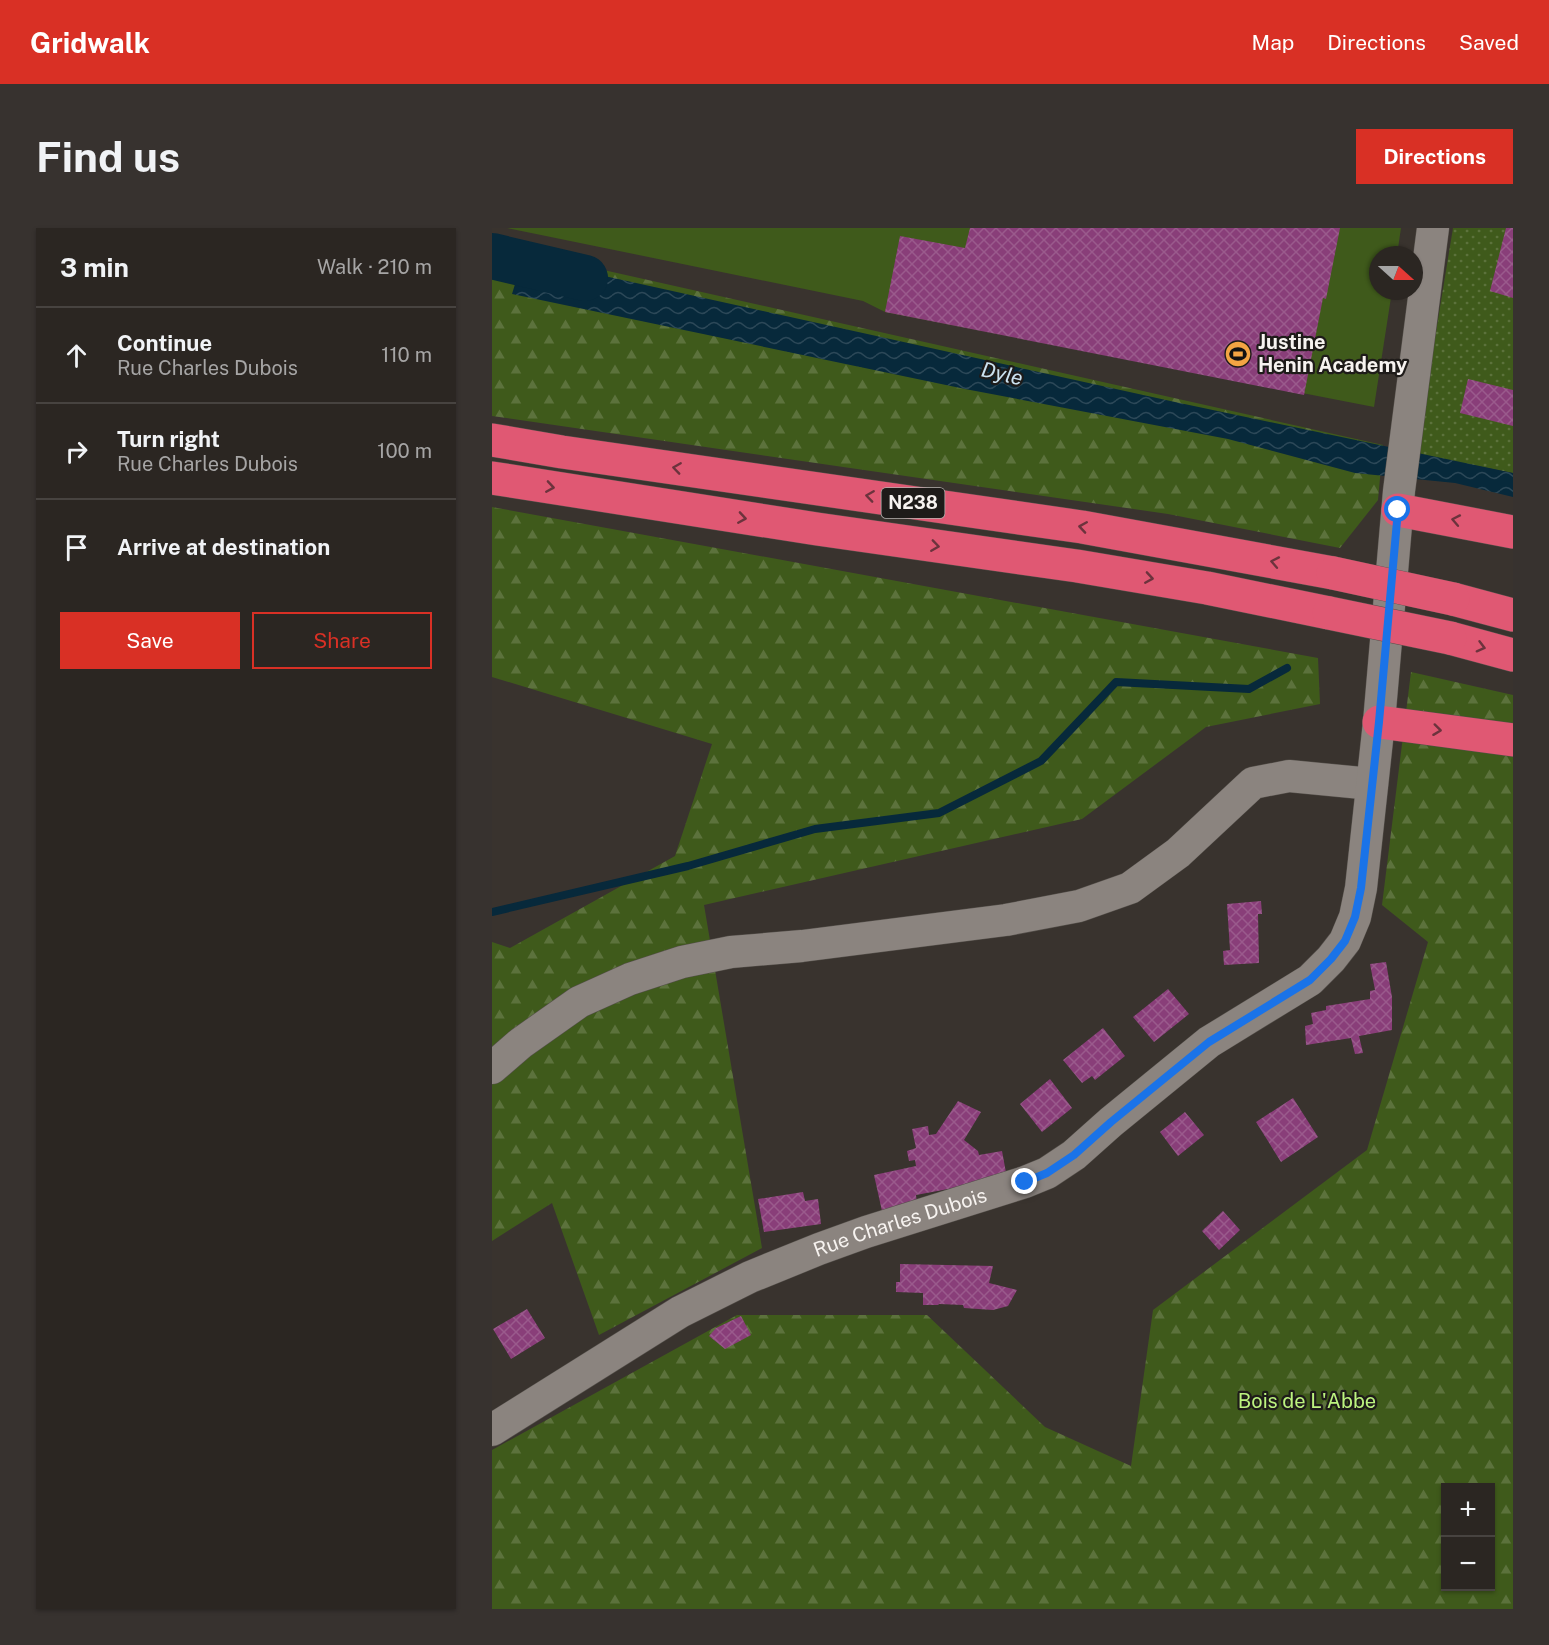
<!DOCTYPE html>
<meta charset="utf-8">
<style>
:root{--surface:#2b2622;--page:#37322f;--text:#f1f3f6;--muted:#a6a5a5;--line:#474340;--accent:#d93025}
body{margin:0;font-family:"Public Sans",sans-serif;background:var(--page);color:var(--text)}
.controls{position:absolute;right:18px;bottom:18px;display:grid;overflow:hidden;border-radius:0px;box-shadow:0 2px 4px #0004}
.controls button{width:54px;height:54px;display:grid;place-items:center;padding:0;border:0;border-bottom:2px solid var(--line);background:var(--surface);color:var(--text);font:30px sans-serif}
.compass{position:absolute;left:877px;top:18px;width:54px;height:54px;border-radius:50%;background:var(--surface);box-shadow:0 2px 4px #0004;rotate:111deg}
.stop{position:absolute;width:18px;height:18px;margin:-14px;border:4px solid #1a73e8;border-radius:50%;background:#fff}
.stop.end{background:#1a73e8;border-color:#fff;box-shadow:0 2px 6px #0008}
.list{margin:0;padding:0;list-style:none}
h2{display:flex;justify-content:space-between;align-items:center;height:78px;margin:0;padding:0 24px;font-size:26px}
h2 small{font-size:20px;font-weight:400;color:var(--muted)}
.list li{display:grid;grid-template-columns:39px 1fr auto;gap:18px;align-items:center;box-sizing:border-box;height:96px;padding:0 24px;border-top:2px solid var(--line)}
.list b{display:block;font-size:22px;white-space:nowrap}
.list p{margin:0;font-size:20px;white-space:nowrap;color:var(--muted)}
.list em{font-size:20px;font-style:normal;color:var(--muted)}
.actions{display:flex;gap:12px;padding:18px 24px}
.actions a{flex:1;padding:14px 0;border:2px solid var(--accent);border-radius:0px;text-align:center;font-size:21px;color:var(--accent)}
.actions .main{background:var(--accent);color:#fff}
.icon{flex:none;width:33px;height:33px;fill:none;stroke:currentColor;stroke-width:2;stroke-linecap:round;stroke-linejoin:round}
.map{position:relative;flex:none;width:1021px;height:1381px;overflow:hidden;border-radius:0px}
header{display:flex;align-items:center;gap:36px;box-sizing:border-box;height:84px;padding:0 30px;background:var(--accent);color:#fff}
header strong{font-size:28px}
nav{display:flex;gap:33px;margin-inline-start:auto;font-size:21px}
.intro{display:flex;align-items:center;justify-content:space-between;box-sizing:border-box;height:144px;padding:0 36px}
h1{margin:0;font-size:42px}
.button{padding:15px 27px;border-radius:0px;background:var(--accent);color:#fff;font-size:21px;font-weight:700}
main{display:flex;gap:36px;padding:0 36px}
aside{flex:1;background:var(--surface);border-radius:0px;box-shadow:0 2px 4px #0004}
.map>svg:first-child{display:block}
</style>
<header>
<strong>Gridwalk</strong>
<nav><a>Map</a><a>Directions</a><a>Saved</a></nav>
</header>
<div class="intro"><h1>Find us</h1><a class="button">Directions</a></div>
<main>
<aside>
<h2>3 min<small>Walk · 210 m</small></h2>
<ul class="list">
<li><svg class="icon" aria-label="ahead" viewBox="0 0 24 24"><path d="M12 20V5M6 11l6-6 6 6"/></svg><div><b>Continue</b><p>Rue Charles Dubois</p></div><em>110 m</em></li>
<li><svg class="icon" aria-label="right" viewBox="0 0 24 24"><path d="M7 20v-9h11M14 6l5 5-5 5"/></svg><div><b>Turn right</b><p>Rue Charles Dubois</p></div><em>100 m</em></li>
<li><svg class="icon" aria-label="arrive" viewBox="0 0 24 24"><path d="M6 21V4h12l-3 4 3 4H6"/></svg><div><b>Arrive at destination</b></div></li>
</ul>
<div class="actions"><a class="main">Save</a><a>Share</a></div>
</aside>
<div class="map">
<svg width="1021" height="1381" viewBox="0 0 1021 1381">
<defs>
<pattern id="grass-dots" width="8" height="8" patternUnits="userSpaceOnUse" patternTransform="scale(1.5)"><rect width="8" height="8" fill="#3f5a1b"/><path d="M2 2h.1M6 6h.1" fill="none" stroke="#5c723c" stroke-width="1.8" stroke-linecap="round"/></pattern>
<pattern id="forest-firs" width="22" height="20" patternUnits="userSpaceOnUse" patternTransform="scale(1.5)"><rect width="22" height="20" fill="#3f5a1b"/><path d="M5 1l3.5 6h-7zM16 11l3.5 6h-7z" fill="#5c723c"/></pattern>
<pattern id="water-waves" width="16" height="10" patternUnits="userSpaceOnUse" patternTransform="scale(1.5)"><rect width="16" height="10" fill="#07293b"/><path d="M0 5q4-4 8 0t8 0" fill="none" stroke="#2c4858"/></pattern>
<pattern id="building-cross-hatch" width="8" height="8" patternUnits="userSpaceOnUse" patternTransform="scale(1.5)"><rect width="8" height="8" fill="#893e79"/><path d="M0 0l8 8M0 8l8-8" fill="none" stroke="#9a5a8c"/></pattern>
</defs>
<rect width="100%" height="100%" fill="#39332e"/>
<path fill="url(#grass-dots)" d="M961 0H1021V245L924 226Z"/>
<path fill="url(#forest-firs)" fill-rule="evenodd" d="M0 17 891 217 886 272 848 320 676 286 0 188Z
M0 279 826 430 828 476 714 499 590 591 212 677 270 1020 107 1107 60 975 0 1013V714L18 720 183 628 220 516 0 449Z
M919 444 1021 467V1381H0V1222L245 1087H435L553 1199 639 1238 661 1082 875 922 936 714 890 677ZM954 1260H999V1358H954Z"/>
<path fill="#3f5a1b" d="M15 0H909L905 27H886V63H900L882 179 393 84 371 73Z"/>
<path fill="url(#water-waves)" d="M31 30 683 174 1021 245V269L963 255 863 245 736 211 473 161 20 66Z"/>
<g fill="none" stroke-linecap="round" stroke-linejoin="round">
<path stroke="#07293b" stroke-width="8" d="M0 684 196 638 323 601 447 585 549 533 624 454 757 461 795 440"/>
<path stroke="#07293b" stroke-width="46" d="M0 28 93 50"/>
</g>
<path fill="url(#building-cross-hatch)" d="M478 0H848L834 71 831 70 812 167 393 84 408 8 473 20Z
M1014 0H1021V70L998 63Z
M976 151 1021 162V198L968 185Z
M769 673 770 686H766L767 735 732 737 731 723 738 722 735 676Z
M894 734 900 769V802L867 808 871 825 863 826 859 810 814 817 813 798 821 796 819 785 834 782V778L878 771V763L883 762 878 736Z
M676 761 697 786 662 814 641 789Z
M611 800 633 828 603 852 600 848 590 855 571 832Z
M558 851 580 880 550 904 528 876Z
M801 870 826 909 789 934 764 894Z
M466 873 489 884 472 912 486 923 487 927 510 923 515 950 424 967 425 976 390 983 382 947 424 938 423 932 417 933 415 923 424 920 420 901 436 898 437 907 444 906Z
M693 884 712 907 686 928 668 904Z
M311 964 313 973 326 971 329 996 272 1004 266 971Z
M731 983 748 1002 727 1022 710 1003Z
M408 1036 501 1038 497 1055 525 1062 516 1078 501 1082 472 1080 471 1077 447 1076 446 1077H431V1065L404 1064V1054H408Z
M35 1081 53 1110 19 1131 1 1101Z
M249 1088 259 1107 233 1121 217 1108 224 1100Z"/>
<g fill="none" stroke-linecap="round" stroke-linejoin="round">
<defs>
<g id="minor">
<path d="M0 840 29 815 87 774 138 751 190 734 239 724 310 718 514 692 587 678 638 660 686 625 761 555 797 548 880 556"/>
<path id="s1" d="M0 1202 188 1084 258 1049 327 1021 374 1004 533 954 555 945 582 927 619 894 717 814 818 752 839 731 853 713 863 689 869 660 887 494 907 263 941 0"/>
</g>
<path id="highway" d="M0 212 70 224 590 299 841 345
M0 250 325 301 585 338 715 360 837 385
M906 282 1021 304
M961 371 1021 387
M958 410 1021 427
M887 494 1021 512"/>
</defs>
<use href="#minor" stroke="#544f4a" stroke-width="33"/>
<use href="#highway" stroke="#544f4a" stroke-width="34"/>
<use href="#minor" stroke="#8b847f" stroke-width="32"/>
<use href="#highway" stroke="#e05873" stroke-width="33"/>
<defs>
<path id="highway-bridge" d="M841 345 961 371
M837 385 958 410"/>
</defs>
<use href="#highway-bridge" stroke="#544f4a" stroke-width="34" stroke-linecap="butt"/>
<use href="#highway-bridge" stroke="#e05873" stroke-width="33"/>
</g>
<defs><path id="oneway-chevron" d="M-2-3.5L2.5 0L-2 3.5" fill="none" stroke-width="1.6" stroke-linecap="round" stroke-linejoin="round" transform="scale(1.5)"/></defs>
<g stroke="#6c333d">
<use href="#oneway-chevron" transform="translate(185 240) rotate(-172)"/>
<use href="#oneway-chevron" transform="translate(58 259) rotate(9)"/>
<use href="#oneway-chevron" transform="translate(378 268) rotate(-172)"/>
<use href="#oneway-chevron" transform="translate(250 290) rotate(9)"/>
<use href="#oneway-chevron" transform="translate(964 292) rotate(-169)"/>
<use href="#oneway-chevron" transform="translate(591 299) rotate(-171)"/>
<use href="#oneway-chevron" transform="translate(443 318) rotate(8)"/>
<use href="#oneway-chevron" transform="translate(783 334) rotate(-169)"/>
<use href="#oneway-chevron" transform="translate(657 350) rotate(9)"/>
<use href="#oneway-chevron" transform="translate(989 419) rotate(15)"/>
<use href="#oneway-chevron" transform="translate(945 502) rotate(7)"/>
</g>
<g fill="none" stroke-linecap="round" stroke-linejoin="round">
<path stroke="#1a73e8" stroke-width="8" d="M533 954 555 945 582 927 619 894 717 814 818 752 839 731 853 713 863 689 869 660 887 494 906 282"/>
</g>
<defs>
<symbol id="stadium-disc" viewBox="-11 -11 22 22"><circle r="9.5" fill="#f3a443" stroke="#1e1b19"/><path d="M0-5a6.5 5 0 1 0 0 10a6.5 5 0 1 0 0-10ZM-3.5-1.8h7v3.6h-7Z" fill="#111"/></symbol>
</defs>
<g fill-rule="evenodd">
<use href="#stadium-disc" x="731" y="111" width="30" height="30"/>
</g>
<g text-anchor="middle" stroke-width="4.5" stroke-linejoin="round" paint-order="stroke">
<rect fill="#1e1b19" stroke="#b6b2b0" stroke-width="1.5" x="389.5" y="260" width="63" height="30" rx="4.5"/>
<g font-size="18" font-weight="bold" fill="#f7f3f0">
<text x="421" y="281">N238</text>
</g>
<g font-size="20" font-weight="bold" fill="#f7f3f0" stroke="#1e1b19" text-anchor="start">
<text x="766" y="121">Justine<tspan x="766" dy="23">Henin Academy</tspan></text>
</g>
<g font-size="20" fill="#f7f3f0" stroke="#1e1b19">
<text dy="7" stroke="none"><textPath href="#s1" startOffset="460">Rue Charles Dubois</textPath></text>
</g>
<g font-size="20" fill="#bcf37f" stroke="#1e1b19">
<text x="815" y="1180">Bois de L'Abbe</text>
</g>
<g font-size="21" font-style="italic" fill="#cbe2f0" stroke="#1e1b19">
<text transform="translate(510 146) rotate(13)" y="7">Dyle</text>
</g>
</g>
</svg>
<div class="controls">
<button>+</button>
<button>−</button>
</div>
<svg class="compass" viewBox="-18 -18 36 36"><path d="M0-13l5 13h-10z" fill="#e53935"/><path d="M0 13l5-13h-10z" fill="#a6a5a5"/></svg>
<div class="stop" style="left:906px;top:282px"></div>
<div class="stop end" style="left:533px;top:954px"></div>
</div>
</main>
